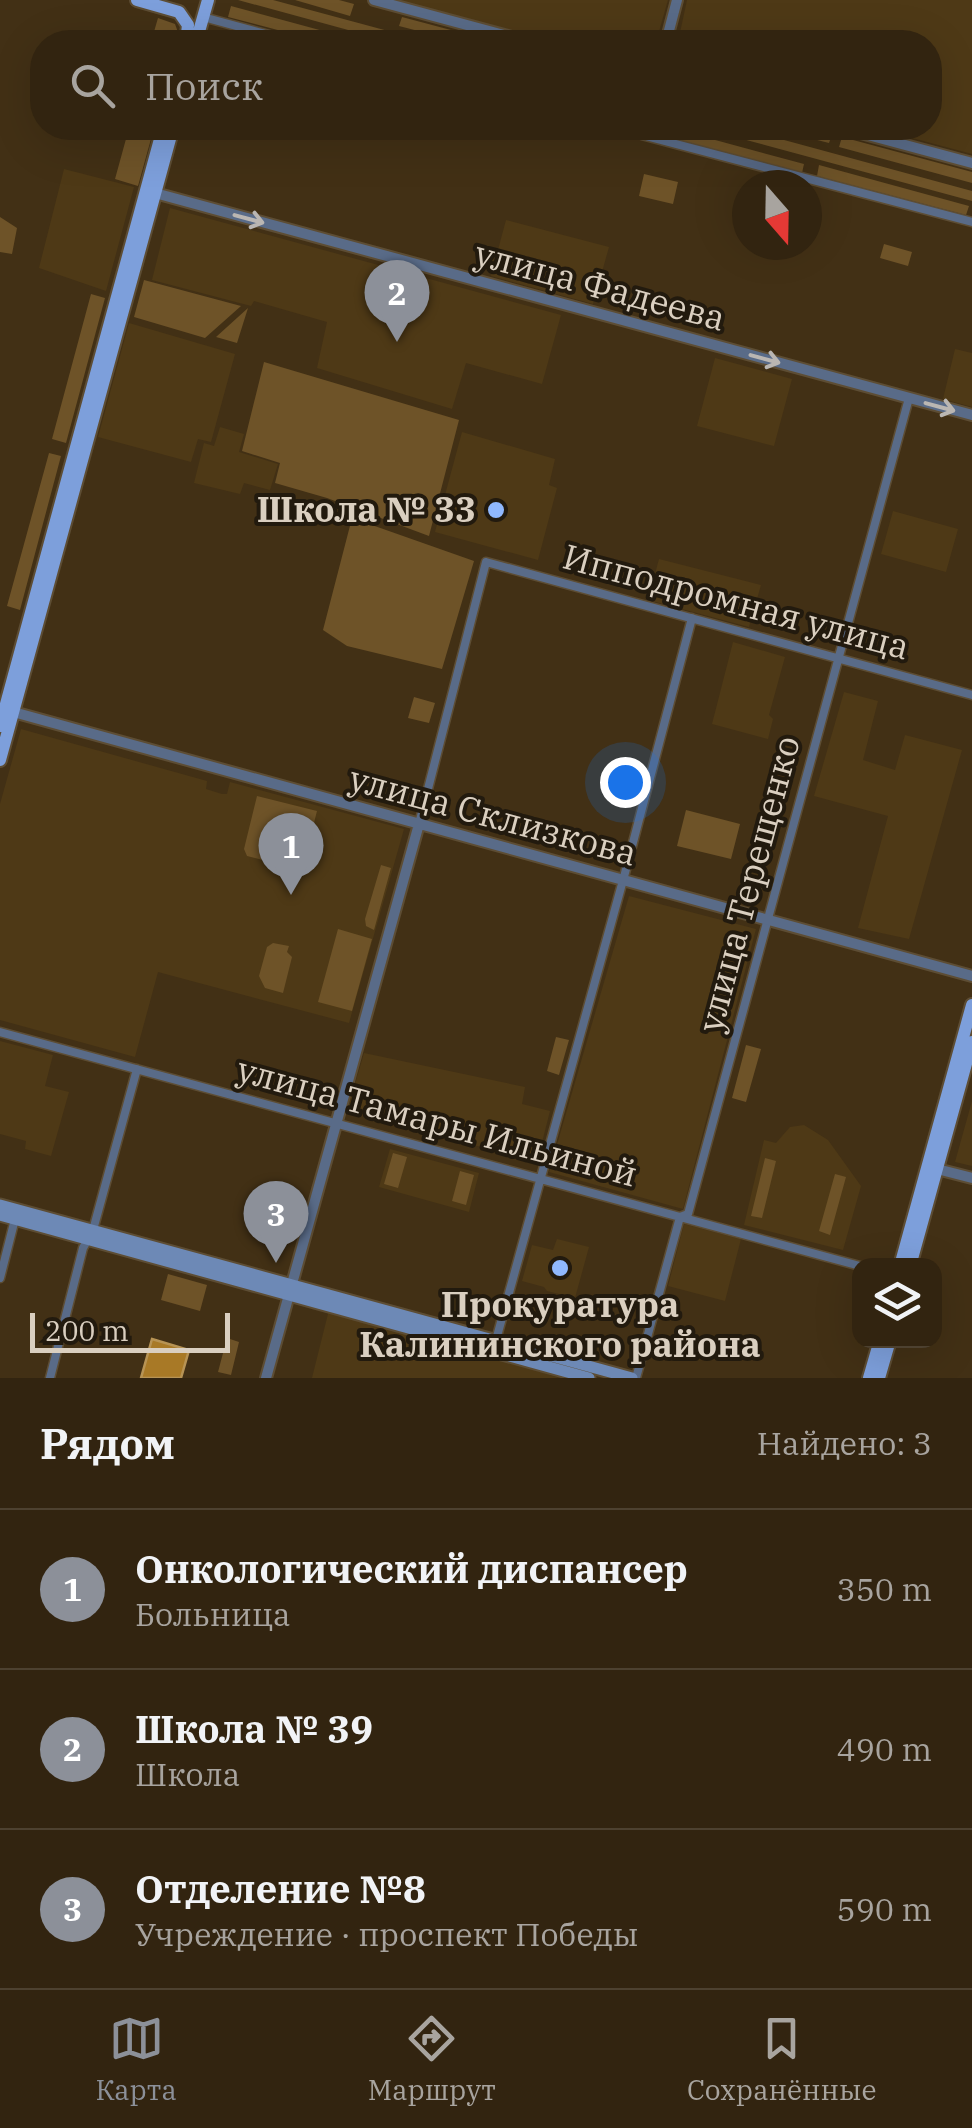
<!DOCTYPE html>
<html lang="ru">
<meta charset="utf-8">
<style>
:root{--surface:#322410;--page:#3d301e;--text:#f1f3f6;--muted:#a8a49f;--line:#4d4130;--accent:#8c9099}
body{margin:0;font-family:"IBM Plex Serif",serif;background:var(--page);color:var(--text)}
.controls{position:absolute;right:30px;bottom:30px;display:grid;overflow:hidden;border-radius:20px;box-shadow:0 10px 40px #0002}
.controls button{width:90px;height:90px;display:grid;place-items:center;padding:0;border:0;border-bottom:2px solid var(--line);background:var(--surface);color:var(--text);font:50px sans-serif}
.compass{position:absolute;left:732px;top:170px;width:90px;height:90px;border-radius:50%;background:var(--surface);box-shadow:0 10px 40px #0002;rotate:160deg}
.scale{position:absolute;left:30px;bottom:25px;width:200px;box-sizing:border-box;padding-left:10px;border:5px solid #dacfc0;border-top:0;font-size:28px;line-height:35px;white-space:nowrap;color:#dacfc0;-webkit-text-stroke:8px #221a0e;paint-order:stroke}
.you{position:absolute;left:625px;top:782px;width:35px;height:35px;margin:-25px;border:8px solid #fff;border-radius:50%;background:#1a73e8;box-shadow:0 0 0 15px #1a73e833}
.badge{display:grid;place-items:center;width:65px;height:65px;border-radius:50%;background:var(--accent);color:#fff;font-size:32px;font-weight:700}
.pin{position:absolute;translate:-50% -82px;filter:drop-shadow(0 2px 5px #0008)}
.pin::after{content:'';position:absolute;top:52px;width:35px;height:30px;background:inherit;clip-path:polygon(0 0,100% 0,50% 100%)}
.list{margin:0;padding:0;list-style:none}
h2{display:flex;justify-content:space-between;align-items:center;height:130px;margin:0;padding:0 40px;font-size:42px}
h2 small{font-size:32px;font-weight:400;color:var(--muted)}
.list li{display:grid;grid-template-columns:65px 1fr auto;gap:30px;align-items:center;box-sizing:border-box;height:160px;padding:0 40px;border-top:2px solid var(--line)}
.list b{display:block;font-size:38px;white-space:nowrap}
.list p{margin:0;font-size:32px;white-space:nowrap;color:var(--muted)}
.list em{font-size:32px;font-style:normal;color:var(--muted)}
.icon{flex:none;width:55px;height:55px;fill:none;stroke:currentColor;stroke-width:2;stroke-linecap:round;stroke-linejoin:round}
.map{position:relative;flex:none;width:972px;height:1378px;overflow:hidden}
.search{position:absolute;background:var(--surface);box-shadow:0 10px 40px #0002;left:30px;right:30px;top:30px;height:110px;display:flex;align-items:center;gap:25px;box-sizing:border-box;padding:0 35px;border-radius:40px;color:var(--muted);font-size:38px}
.sheet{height:610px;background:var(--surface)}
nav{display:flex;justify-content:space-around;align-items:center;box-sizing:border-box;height:140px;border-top:2px solid var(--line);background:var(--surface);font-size:28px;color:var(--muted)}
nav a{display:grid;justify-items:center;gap:5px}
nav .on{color:var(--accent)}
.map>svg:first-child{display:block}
</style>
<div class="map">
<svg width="972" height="1378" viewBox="0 0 972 1378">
<rect width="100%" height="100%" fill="#423015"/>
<path fill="#4e3916" d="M397 0H668L656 42H556Z
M687 0H972V154L886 131 883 128H930V42H678Z
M64 169 134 187 106 291 39 268Z
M170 208 561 315 542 384 466 363 452 409 317 368 327 322 254 301 251 306 152 280Z
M506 220 609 247 593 304 491 276Z
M129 323 235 354 211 442 198 439 191 462 98 437Z
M955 349 972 353V407L943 399Z
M715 358 792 379 774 446 697 426Z
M220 427 244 434 239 452 278 464 270 490 244 483 240 494 194 483 204 443 214 446Z
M462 432 555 459 549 485 557 488 538 560 435 532Z
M893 511 958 529 946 572 881 554Z
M659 559 761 585 749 627 648 600Z
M733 642 785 657 769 715 773 719 768 739 712 724Z
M844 692 878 701 863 760 895 770 905 735 962 750 909 939 858 928 888 816 814 796Z
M21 729 207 781 206 789 222 794H227L230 782 404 829 349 1023 158 972 135 1057 0 1020V804Z
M629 896 756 929 683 1209 549 1172Z
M0 1041 53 1055 45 1086 69 1092 51 1156 25 1149 26 1141 0 1134Z
M364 1053 525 1087 522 1104 550 1111 537 1162 347 1111Z
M972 1101V1166L955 1162Z
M804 1125 828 1140 861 1186 843 1250 744 1225 764 1140 776 1143 790 1127Z
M390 1149 479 1173 469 1212 379 1187Z
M684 1224 741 1239 725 1301 668 1286Z
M557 1239 589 1247 575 1298 547 1291 544 1287 522 1281 532 1245 553 1250Z
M329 1310 451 1344 560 1378H312Z"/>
<path fill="#6e5328" d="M238 0H273L429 42H392Z
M295 0H339L354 4 350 16Z
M231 6 364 42H323L228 17Z
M402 17 496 42H461L399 26Z
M158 18 175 24 179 35 177 42H151Z
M129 128H154L138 186 115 179Z
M635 128H671L804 164 802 173Z
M702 128H740L972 191V201Z
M770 128H807L832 134 829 143Z
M842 137 972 172V183L839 147Z
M819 165 969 206 966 215 817 176Z
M644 174 678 182 673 204 639 196Z
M0 217 17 228 12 254 0 252Z
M884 244 912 252 908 266 880 258Z
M144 280 241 306 205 338 134 317Z
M91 294 105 298 66 443 52 439Z
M248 308 237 343 216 337Z
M264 362 459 420 429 536 327 498 275 483 280 463 242 451Z
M49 453 61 456 20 610 7 606Z
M352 518 474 561 442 669 347 646 323 630Z
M414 697 435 703 429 723 408 718Z
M257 796 317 811 302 870 247 856 244 849Z
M686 810 740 824 731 859 677 846Z
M381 865 391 868 374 930 366 926 365 919Z
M338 929 372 939 352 1011 318 1002Z
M273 943 289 946 287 952 292 957 283 993 265 988 259 976 267 947Z
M556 1037 569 1040 559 1075 547 1071Z
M746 1045 761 1049 746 1102 732 1098Z
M393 1153 407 1157 398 1188 384 1184Z
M765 1158 776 1161 762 1218 751 1216Z
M460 1171 474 1175 466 1205 452 1201Z
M835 1174 846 1177 830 1235 819 1231Z
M168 1274 207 1285 200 1311 161 1300Z
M227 1338 239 1342 231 1375 218 1372Z"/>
<path fill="#a87926" stroke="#b79354" stroke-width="2.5" d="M152 1339 189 1350 181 1378H141Z"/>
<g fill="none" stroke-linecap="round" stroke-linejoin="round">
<defs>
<path id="minor" d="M203 17 295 42
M615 128 972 222
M419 824 486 562 972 695
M0 1032 860 1266
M93 1230 137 1069
M0 1278 15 1219
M496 1340 625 873 692 618
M50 1378 83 1248 88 1239
M636 1378 680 1217 688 1214 909 398"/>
<path id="tertiary" d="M374 0 530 42
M666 42 677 0
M842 128 972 163
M155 193 972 415
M6 710 972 976
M937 1169 972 1178
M266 1378 419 824"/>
<path id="secondary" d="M0 1205 632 1378
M0 1215 589 1378"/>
<path id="primary" d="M137 0 179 12 188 25 186 42
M196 42 208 0
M0 726 163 128
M0 760 173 128
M900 1266 972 1005
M910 1266 972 1042
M869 1378 880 1340
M879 1378 890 1340"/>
</defs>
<use href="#minor" stroke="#5d4d34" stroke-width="11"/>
<use href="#tertiary" stroke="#5d4d34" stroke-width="14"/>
<use href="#secondary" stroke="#5d4d34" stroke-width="15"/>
<use href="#primary" stroke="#5d4d34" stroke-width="16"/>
<use href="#minor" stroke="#596b88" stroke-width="8"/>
<use href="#tertiary" stroke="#596b88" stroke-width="10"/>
<use href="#secondary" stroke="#6d89b6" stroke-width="11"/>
<use href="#primary" stroke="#7d9fdb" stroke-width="12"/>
</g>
<defs><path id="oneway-shaft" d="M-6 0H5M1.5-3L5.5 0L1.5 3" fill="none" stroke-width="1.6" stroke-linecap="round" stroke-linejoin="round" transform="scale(2.5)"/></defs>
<g stroke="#bab6b2">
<use href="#oneway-shaft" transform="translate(249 219) rotate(15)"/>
<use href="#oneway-shaft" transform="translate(765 359) rotate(15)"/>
<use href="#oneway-shaft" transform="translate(940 407) rotate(15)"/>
</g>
<g fill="#90b8fd" stroke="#221a0e" stroke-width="4">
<circle cx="496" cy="510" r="10"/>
<circle cx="560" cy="1268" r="10"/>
</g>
<g text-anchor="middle" stroke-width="8" stroke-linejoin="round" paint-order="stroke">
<g font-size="35" fill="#dacfc0" stroke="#221a0e">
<text transform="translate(600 286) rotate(15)" y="12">улица Фадеева</text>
<text transform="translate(736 602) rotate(15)" y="12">Ипподромная улица</text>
<text transform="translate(493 816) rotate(15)" y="12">улица Склизкова</text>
<text transform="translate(749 884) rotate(-75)" y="12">улица Терещенко</text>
<text transform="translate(437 1122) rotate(15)" y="12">улица Тамары Ильиной</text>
</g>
<g font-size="35" font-weight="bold" fill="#dacfc0" stroke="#221a0e" text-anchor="end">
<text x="476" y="522">Школа № 33</text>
<text x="560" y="1317" text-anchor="middle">Прокуратура<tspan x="560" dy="40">Калининского района</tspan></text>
</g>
</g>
</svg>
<div class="controls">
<button><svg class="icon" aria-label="layers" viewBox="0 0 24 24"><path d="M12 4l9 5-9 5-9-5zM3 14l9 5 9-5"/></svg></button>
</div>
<svg class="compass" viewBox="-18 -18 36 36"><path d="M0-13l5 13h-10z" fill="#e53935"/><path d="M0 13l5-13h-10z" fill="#a8a49f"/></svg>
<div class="scale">200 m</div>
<div class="you"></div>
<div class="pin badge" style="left:291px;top:895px">1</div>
<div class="pin badge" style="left:397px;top:342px">2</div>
<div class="pin badge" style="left:276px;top:1263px">3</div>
<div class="search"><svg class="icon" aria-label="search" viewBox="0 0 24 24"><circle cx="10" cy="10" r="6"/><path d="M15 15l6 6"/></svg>Поиск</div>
</div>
<section class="sheet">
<h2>Рядом<small>Найдено: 3</small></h2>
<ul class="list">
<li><span class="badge">1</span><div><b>Онкологический диспансер</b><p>Больница</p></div><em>350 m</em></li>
<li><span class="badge">2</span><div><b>Школа № 39</b><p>Школа</p></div><em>490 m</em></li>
<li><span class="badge">3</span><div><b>Отделение №8</b><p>Учреждение · проспект Победы</p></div><em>590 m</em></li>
</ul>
</section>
<nav>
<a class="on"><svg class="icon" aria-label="map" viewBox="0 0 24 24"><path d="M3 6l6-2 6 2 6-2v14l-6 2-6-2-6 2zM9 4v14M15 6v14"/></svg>Карта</a>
<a><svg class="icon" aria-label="directions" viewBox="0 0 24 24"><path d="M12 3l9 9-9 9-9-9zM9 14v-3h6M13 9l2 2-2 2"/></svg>Маршрут</a>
<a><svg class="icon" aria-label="saved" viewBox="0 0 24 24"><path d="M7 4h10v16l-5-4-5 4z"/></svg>Сохранённые</a>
</nav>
